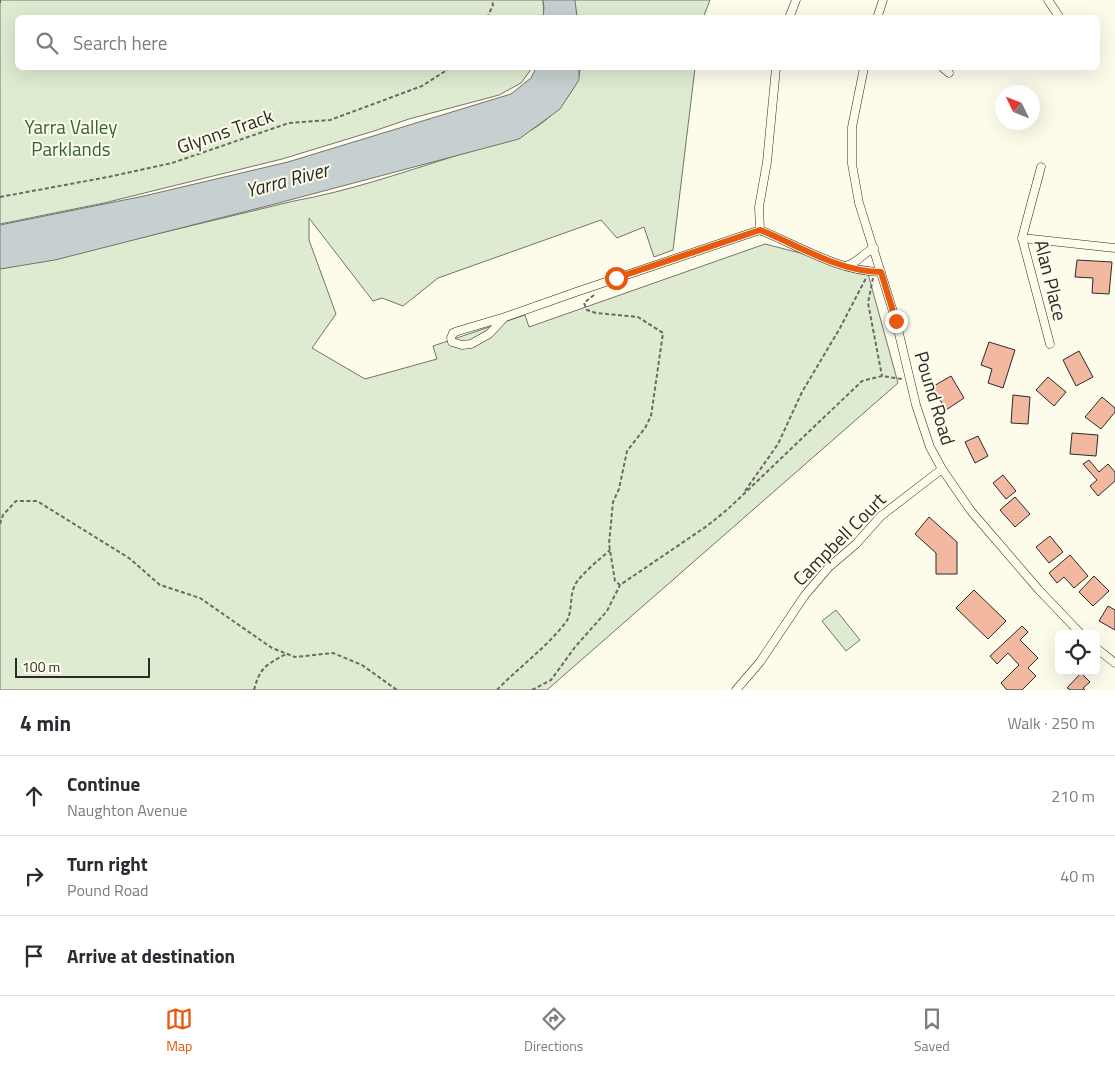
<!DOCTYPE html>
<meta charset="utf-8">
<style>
:root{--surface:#fff;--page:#f7f7f7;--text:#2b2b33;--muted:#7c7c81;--line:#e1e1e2;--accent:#ea580c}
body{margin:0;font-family:"Titillium Web",sans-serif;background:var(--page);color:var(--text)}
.controls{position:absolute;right:15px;bottom:15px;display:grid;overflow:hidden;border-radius:8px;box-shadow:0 5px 20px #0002}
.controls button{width:45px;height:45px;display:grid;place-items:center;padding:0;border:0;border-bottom:1px solid var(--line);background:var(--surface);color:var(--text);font:25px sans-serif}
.compass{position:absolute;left:995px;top:85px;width:45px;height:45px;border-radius:50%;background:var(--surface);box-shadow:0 5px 20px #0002;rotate:313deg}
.scale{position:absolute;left:15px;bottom:12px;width:135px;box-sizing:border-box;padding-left:5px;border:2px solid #2b2b2b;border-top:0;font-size:14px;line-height:18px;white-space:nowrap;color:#2b2b2b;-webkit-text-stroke:4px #fdfbea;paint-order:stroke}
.stop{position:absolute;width:15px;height:15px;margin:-11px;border:4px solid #ea580c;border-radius:50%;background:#fff}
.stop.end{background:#ea580c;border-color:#fff;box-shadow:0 1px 5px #0008}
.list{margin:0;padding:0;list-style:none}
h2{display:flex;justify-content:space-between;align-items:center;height:65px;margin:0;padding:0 20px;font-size:21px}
h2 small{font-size:16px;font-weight:400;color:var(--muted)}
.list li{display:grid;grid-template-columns:32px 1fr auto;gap:15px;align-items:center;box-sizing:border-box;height:80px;padding:0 20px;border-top:1px solid var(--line)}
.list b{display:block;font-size:19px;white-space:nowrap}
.list p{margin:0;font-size:16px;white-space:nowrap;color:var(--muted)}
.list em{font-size:16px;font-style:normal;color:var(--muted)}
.icon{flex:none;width:28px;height:28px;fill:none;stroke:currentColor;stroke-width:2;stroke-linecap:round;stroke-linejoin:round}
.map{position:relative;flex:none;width:1115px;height:690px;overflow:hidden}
.search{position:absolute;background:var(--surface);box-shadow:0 5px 20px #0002;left:15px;right:15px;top:15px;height:55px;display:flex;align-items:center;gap:12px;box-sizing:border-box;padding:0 18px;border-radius:8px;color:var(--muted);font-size:19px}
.sheet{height:305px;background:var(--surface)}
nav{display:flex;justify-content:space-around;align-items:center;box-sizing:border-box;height:70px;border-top:1px solid var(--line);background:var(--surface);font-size:14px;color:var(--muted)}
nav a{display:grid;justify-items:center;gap:2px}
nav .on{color:var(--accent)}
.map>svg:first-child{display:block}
</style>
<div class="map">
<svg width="1115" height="690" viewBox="0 0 1115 690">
<rect width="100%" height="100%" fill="#fdfbea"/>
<path fill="#deebd1" stroke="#74746e" d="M0 0H543L544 17 18 18V68H532L521 83 499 95 409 119 374 131 282 159 104 203 0 224Z
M574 0H710L703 18 577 17Z
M580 68H695L673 250 654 257 644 227 617 238 601 220 438 278 403 306 382 298 373 301 309 218V240L336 314 312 348 365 379 437 359 433 346 525 315 529 327 765 244 867 270 898 383 547 690H0V268L69 255 294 201C349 191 401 173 455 156 481 148 509 142 533 129 551 119 580 89 580 68Z
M836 610 860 640 846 651 822 621Z"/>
<path fill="#c7d0d0" stroke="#74746e" d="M543 0H575L577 17H543L544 8Z
M536 68H579V80L560 109 519 139 271 205 55 260 0 269V225L144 196 288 162 511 94 531 78Z"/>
<path fill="#f2b8a0" stroke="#2b2b2b" d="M1077 260 1112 262 1109 294 1092 293 1093 278 1075 277Z
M989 342 1015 350 1003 388 988 383 992 369 981 365Z
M1079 351 1093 377 1076 386 1063 360Z
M951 376 964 398 946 410 932 387Z
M1048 377 1066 392 1054 406 1036 390Z
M1013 395 1030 397 1028 424 1011 423Z
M1102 397 1115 408V412L1101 429 1085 417Z
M1072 433 1098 435 1096 456 1070 454Z
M978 436 988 456 975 463 965 442Z
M1089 460 1099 472 1108 464 1115 472V481L1098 496 1090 486 1097 480 1083 464Z
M1003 475 1016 491 1006 499 993 483Z
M1015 497 1030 514 1015 527 1000 510Z
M929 517 957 542V574H936V553L915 534Z
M1050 536 1063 552 1049 563 1036 547Z
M1070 555 1088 576 1074 588 1064 577 1057 583 1049 573Z
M1094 576 1109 591 1093 606 1079 592Z
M974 590 1006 621 988 639 956 608Z
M1108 606 1115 610V630L1099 621Z
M1022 626 1028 632 1020 640 1038 658 1028 668 1036 676 1022 690H1007L1001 683 1019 665 1008 653 997 664 990 656Z
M1081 673 1090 682 1083 688 1085 690H1071L1067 688Z"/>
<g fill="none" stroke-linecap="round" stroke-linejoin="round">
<defs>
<path id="street" d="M1048 0 1060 18
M789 18 796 0
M877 18 883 0
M864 68 852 127V164L859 203 896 321 916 405 930 447 942 469 971 511 1039 590 1081 634
M943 68 949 73
M1041 167 1022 238 1050 344
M760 230 759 207 767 162 776 68
M1022 238 1115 248
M845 266C857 264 863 253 874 248
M505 317 458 331 453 333 451 338 452 342 462 345 471 344 489 334 505 317 576 292 760 230C799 246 838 271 881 272
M1096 648 1115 663
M736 690 760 662 805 595 829 567 856 544 881 516 942 469"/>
</defs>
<use href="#street" stroke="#2b2b2b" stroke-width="9"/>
<path stroke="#6a6964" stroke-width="2" stroke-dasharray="4 2.5" stroke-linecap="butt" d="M0 3V0
M487 18 493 5 492 0
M0 197 108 177 172 163 289 123 330 120 422 86 450 68
M873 278 868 303 882 376
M594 295 584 303 587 310 596 313 638 317 663 333 651 416 645 428 627 451 619 489 613 502 609 544 615 581 620 585 707 526 728 509 862 381 882 376 902 379
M745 491 778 444 802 392 840 328 866 278
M0 524 3 515 16 501H37L129 558 160 585 200 598 272 648 295 657 333 653 362 665 397 690
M254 690C260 667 266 665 286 654
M497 690C519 667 546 648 566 622 573 612 569 596 575 585 580 575 601 558 610 550
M532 690 551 680 575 647 607 611 620 585"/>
<use href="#street" stroke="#fdfbea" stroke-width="8"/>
</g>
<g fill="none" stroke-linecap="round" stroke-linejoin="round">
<path stroke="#ea580c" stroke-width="6" d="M616 278 760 230C798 245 839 272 881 272L896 321"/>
</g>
<g text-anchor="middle" stroke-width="4" stroke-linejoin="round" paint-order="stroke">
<g font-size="19" fill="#34623c" stroke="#fdfbea">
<text x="71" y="134">Yarra Valley<tspan x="71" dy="22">Parklands</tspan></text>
</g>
<g font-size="19" fill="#2b2b2b" stroke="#fdfbea">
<text transform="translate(225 131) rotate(-19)" y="7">Glynns Track</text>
<text transform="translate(1051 280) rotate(76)" y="7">Alan Place</text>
<text transform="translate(935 398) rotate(73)" y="7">Pound Road</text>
<text transform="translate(839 539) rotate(-45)" y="7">Campbell Court</text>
</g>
<g font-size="20" font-style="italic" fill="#2b2b2b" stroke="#fdfbea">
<text transform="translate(287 180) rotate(-15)" y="7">Yarra River</text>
</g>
</g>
</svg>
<div class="controls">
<button><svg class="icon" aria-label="locate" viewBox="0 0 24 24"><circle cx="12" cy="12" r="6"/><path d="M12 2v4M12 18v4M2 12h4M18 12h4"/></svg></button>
</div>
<svg class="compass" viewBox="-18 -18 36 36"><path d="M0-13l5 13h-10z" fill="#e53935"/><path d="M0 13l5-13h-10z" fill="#7c7c81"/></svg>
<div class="scale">100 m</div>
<div class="stop" style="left:616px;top:278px"></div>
<div class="stop end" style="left:896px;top:321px"></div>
<div class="search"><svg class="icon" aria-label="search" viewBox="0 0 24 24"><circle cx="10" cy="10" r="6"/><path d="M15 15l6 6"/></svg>Search here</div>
</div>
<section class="sheet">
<h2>4 min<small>Walk · 250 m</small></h2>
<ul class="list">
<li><svg class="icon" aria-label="ahead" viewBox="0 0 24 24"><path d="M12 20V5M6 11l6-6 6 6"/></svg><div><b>Continue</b><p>Naughton Avenue</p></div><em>210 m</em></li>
<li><svg class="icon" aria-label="right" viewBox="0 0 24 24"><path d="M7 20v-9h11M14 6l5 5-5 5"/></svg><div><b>Turn right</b><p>Pound Road</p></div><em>40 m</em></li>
<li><svg class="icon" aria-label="arrive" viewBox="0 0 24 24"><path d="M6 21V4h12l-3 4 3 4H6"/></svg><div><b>Arrive at destination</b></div></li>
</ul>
</section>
<nav>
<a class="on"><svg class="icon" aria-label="map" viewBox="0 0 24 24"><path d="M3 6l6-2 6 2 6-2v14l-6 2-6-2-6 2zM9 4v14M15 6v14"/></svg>Map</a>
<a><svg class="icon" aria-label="directions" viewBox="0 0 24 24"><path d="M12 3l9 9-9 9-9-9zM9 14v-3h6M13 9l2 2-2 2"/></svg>Directions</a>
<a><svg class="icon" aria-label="saved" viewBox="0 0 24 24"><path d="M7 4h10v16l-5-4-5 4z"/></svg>Saved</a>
</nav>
